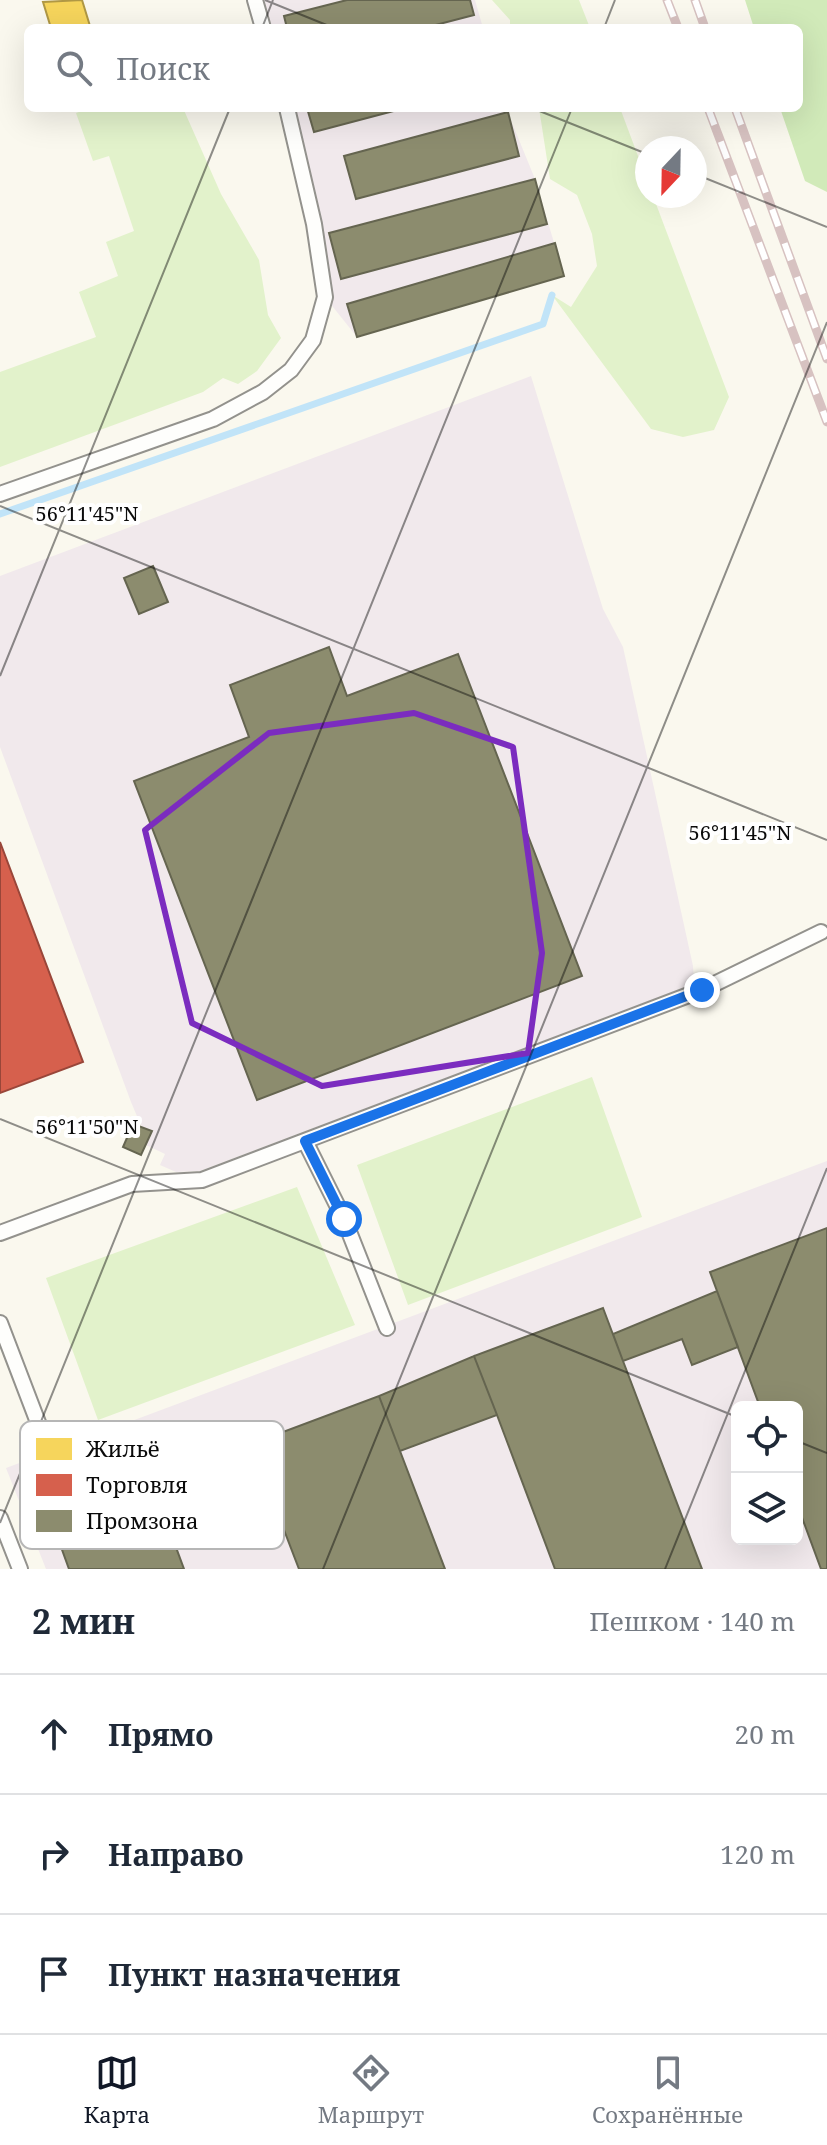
<!DOCTYPE html>
<html lang="ru">
<meta charset="utf-8">
<style>
:root{--surface:#fff;--page:#f2f2f3;--text:#1f2937;--muted:#747a83;--line:#e0e1e3;--accent:#111827}
body{margin:0;font-family:"Noto Serif",serif;background:var(--page);color:var(--text)}
.controls{position:absolute;right:24px;bottom:24px;display:grid;overflow:hidden;border-radius:12px;box-shadow:0 8px 32px #0002}
.controls button{width:72px;height:72px;display:grid;place-items:center;padding:0;border:0;border-bottom:2px solid var(--line);background:var(--surface);color:var(--text);font:40px sans-serif}
.compass{position:absolute;left:635px;top:136px;width:72px;height:72px;border-radius:50%;background:var(--surface);box-shadow:0 8px 32px #0002;rotate:202deg}
.stop{position:absolute;width:24px;height:24px;margin:-18px;border:6px solid #1a73e8;border-radius:50%;background:#fff}
.stop.end{background:#1a73e8;border-color:#fff;box-shadow:0 2px 8px #0008}
.list{margin:0;padding:0;list-style:none}
h2{display:flex;justify-content:space-between;align-items:center;height:104px;margin:0;padding:0 32px;font-size:34px}
h2 small{font-size:26px;font-weight:400;color:var(--muted)}
.list li{display:grid;grid-template-columns:52px 1fr auto;gap:24px;align-items:center;box-sizing:border-box;height:120px;padding:0 32px;border-top:2px solid var(--line)}
.list b{display:block;font-size:30px;white-space:nowrap}
.list em{font-size:26px;font-style:normal;color:var(--muted)}
.icon{flex:none;width:44px;height:44px;fill:none;stroke:currentColor;stroke-width:2;stroke-linecap:round;stroke-linejoin:round}
.map{position:relative;flex:none;width:827px;height:1569px;overflow:hidden}
.search{position:absolute;background:var(--surface);box-shadow:0 8px 32px #0002;left:24px;right:24px;top:24px;height:88px;display:flex;align-items:center;gap:20px;box-sizing:border-box;padding:0 28px;border-radius:12px;color:var(--muted);font-size:30px}
.sheet{height:464px;background:var(--surface)}
nav{display:flex;justify-content:space-around;align-items:center;box-sizing:border-box;height:112px;border-top:2px solid var(--line);background:var(--surface);font-size:22px;color:var(--muted)}
nav a{display:grid;justify-items:center;gap:4px}
nav .on{color:var(--accent)}
.map>svg:first-child{display:block}
</style>
<div class="map">
<svg width="827" height="1569" viewBox="0 0 827 1569">
<rect width="100%" height="100%" fill="#faf8ee"/>
<path fill="#f1e9ec" fill-rule="evenodd" d="M255 0H475L483 28H263Z
M287 108H506L535 179 564 276 357 337 325 297Z
M531 376 603 609 623 647 693 966 694 984 200 1171 176 1172 160 1165 165 1154 146 1145 151 1132 142 1128 131 1102 0 747V576Z
M827 1161V1569H46L6 1468ZM737 1407H797V1539H737Z"/>
<path fill="#e2f2cb" d="M492 0H579L590 28H510V20Z
M91 108H183L221 194 259 260 268 315 281 338 257 371 238 384 223 378 203 392 0 467V372L96 337 79 292 118 276 106 242 134 231 109 156 93 161 76 113Z
M539 108H620L647 180V196H653L729 397 714 430 683 437 651 429 552 295 571 307 597 266 592 234 577 195 550 179Z
M592 1077 642 1217 408 1305 357 1165Z
M297 1187 355 1325 98 1420 46 1278Z"/>
<path fill="#d1eab9" d="M745 0H827V192L805 181 780 108H799V28H754Z"/>
<path fill="#f6d55c" stroke="#b09844" stroke-width="2" d="M82 0 90 26 51 28 43 2Z"/>
<path fill="#d6604d" stroke="#994639" stroke-width="2" d="M0 842 83 1062 0 1093Z"/>
<path fill="#8c8c6e" stroke="#656550" stroke-width="2" d="M347 0H470L474 15 424 28H287L284 16Z
M307 108H405L314 132Z
M508 112 519 156 356 199 344 156Z
M535 179 547 224 341 279 329 233Z
M555 243 564 276 357 337 347 304Z
M153 566 168 602 139 614 124 578Z
M329 647 347 696 458 654 582 976 257 1100 134 781 249 737 230 685Z
M133 1124 152 1131 141 1155 123 1147Z
M827 1228V1569H821L797 1504V1407H760L710 1272Z
M717 1291 738 1347 692 1365 682 1339 623 1361 613 1334Z
M603 1308 623 1361 702 1569H555L497 1415 474 1356Z
M474 1356 497 1415 400 1451 379 1396Z
M379 1396 445 1569H299L251 1444Z
M157 1496 184 1569H69L56 1533Z"/>
<g fill="none" stroke-linecap="round" stroke-linejoin="round">
<path stroke="#c1e4f8" stroke-width="7" d="M0 514 543 324 552 295"/>
<defs>
<path id="lane" d="M255 0 263 28
M0 494 213 419 263 392 291 370 313 340 325 297 314 224 287 108
M305 1141 344 1219 387 1328
M0 1233 132 1184 202 1180 702 990 821 932
M0 1323 60 1480 119 1459
M0 1518 20 1569"/>
</defs>
<use href="#lane" stroke="#93928d" stroke-width="18"/>
<use href="#lane" stroke="#fefefc" stroke-width="14"/>
<defs>
<path id="rail" d="M667 0 678 28
M695 0 705 28
M708 108 827 422
M735 108 827 359"/>
</defs>
<use href="#rail" stroke="#d7c2c1" stroke-width="9"/>
<use href="#rail" stroke="#fff" stroke-width="6" stroke-dasharray="18" stroke-linecap="butt"/>
</g>
<g fill="none" stroke-linecap="round" stroke-linejoin="round">
<path stroke="#1a73e8" stroke-width="10" d="M344 1219 305 1141 702 990"/>
</g>
<path fill="none" stroke="#7b2cbf" stroke-width="6" stroke-linejoin="round" d="M414 713 513 747 542 953 528 1053 322 1086 192 1023 145 830 269 733Z"/>
<path fill="none" stroke="#0b0b0b" stroke-width="2" stroke-opacity="0.45" d="M265 0 334 28M262 28 273 0M604 28 615 0M532 108 647 154M695 174 827 227M0 506 827 840M0 676 230 108M0 1119 737 1417M797 1441 827 1453M0 1523 572 108M323 1569 827 322M665 1569 827 1168"/>
<rect x="20" y="1421" width="264" height="128" rx="12" fill="#fff" stroke="#b6b6b6" stroke-width="2"/>
<rect x="36" y="1438" width="36" height="22" fill="#f6d55c"/>
<rect x="36" y="1474" width="36" height="22" fill="#d6604d"/>
<rect x="36" y="1510" width="36" height="22" fill="#8c8c6e"/>
<g font-size="22" fill="#0b0b0b">
<text x="86" y="1457">Жильё</text>
<text x="86" y="1493">Торговля</text>
<text x="86" y="1529">Промзона</text>
</g>
<g font-size="20" text-anchor="middle" fill="#0b0b0b" stroke="#fff" stroke-width="8" stroke-linejoin="round" paint-order="stroke">
<text x="87" y="521">56°11'45"N</text>
<text x="740" y="840">56°11'45"N</text>
<text x="87" y="1134">56°11'50"N</text>
</g>
</svg>
<div class="controls">
<button><svg class="icon" aria-label="locate" viewBox="0 0 24 24"><circle cx="12" cy="12" r="6"/><path d="M12 2v4M12 18v4M2 12h4M18 12h4"/></svg></button>
<button><svg class="icon" aria-label="layers" viewBox="0 0 24 24"><path d="M12 4l9 5-9 5-9-5zM3 14l9 5 9-5"/></svg></button>
</div>
<svg class="compass" viewBox="-18 -18 36 36"><path d="M0-13l5 13h-10z" fill="#e53935"/><path d="M0 13l5-13h-10z" fill="#747a83"/></svg>
<div class="stop" style="left:344px;top:1219px"></div>
<div class="stop end" style="left:702px;top:990px"></div>
<div class="search"><svg class="icon" aria-label="search" viewBox="0 0 24 24"><circle cx="10" cy="10" r="6"/><path d="M15 15l6 6"/></svg>Поиск</div>
</div>
<section class="sheet">
<h2>2 мин<small>Пешком · 140 m</small></h2>
<ul class="list">
<li><svg class="icon" aria-label="ahead" viewBox="0 0 24 24"><path d="M12 20V5M6 11l6-6 6 6"/></svg><div><b>Прямо</b></div><em>20 m</em></li>
<li><svg class="icon" aria-label="right" viewBox="0 0 24 24"><path d="M7 20v-9h11M14 6l5 5-5 5"/></svg><div><b>Направо</b></div><em>120 m</em></li>
<li><svg class="icon" aria-label="arrive" viewBox="0 0 24 24"><path d="M6 21V4h12l-3 4 3 4H6"/></svg><div><b>Пункт назначения</b></div></li>
</ul>
</section>
<nav>
<a class="on"><svg class="icon" aria-label="map" viewBox="0 0 24 24"><path d="M3 6l6-2 6 2 6-2v14l-6 2-6-2-6 2zM9 4v14M15 6v14"/></svg>Карта</a>
<a><svg class="icon" aria-label="directions" viewBox="0 0 24 24"><path d="M12 3l9 9-9 9-9-9zM9 14v-3h6M13 9l2 2-2 2"/></svg>Маршрут</a>
<a><svg class="icon" aria-label="saved" viewBox="0 0 24 24"><path d="M7 4h10v16l-5-4-5 4z"/></svg>Сохранённые</a>
</nav>
